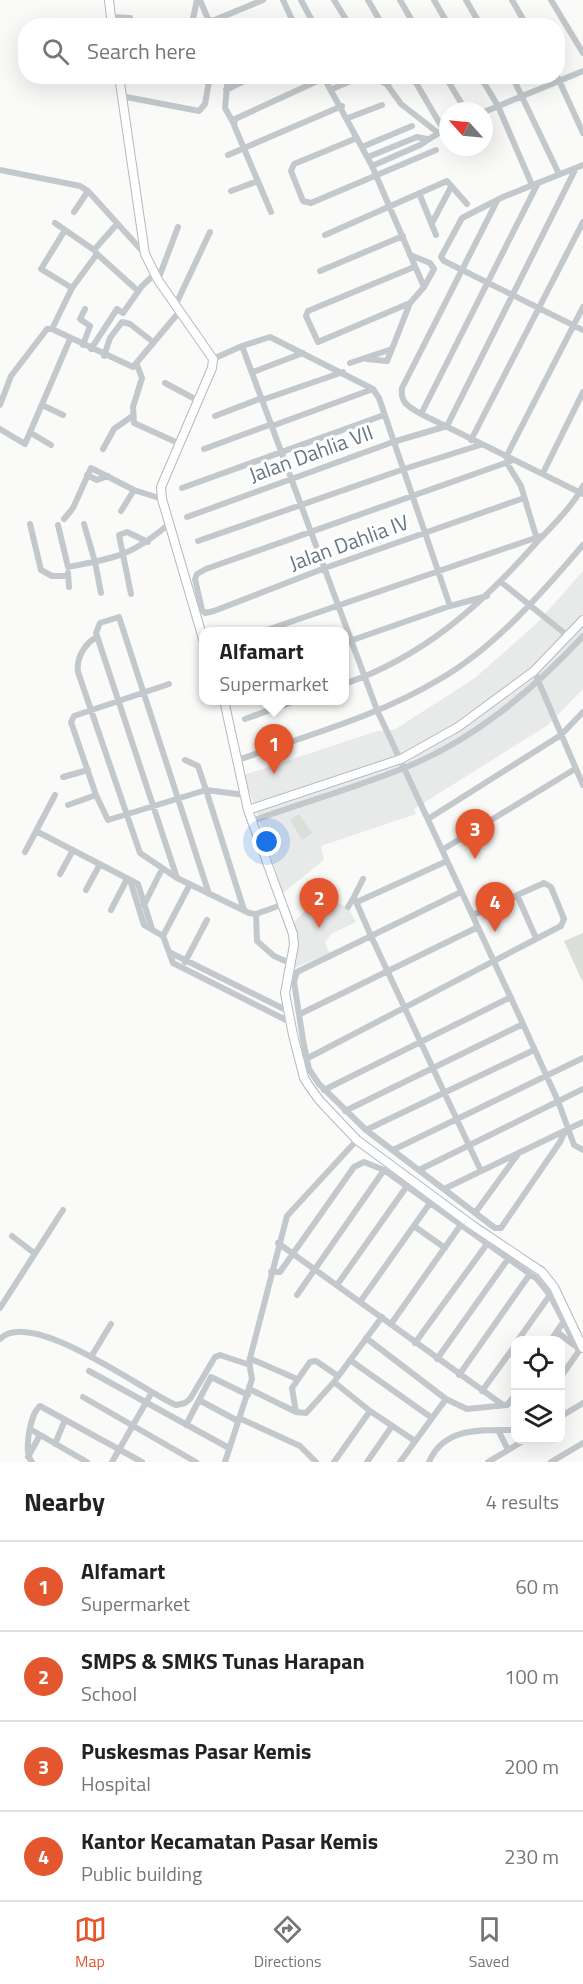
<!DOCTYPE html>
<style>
:root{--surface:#fff;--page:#f6f6f6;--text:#222;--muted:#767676;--line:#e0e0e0;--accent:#e4572e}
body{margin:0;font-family:"Titillium Web",sans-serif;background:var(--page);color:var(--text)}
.controls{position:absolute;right:18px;bottom:18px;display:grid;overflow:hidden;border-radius:12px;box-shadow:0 6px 24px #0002}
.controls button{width:54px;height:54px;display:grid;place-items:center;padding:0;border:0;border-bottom:2px solid var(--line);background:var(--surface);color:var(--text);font:30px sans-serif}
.compass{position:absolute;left:439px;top:102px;width:54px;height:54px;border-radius:50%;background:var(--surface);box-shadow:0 6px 24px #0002;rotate:297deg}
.you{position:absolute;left:267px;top:842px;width:21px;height:21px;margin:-15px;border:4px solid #fff;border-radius:50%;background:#1a73e8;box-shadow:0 0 0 9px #1a73e833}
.badge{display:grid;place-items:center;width:39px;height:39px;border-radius:50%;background:var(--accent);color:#fff;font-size:20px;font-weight:700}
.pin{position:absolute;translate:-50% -50px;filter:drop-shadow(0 2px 3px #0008)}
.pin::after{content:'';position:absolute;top:32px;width:21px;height:18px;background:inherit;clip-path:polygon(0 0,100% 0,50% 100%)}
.popup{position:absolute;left:199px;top:627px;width:150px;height:78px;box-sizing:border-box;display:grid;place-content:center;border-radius:12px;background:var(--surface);filter:drop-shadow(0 2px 4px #0005);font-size:20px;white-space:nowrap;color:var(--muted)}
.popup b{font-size:22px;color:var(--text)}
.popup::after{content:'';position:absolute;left:50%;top:100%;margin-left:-12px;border:12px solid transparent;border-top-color:var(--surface)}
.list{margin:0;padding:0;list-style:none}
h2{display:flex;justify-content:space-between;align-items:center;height:78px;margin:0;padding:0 24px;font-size:26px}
h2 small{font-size:20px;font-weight:400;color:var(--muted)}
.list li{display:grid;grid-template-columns:39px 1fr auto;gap:18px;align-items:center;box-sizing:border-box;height:90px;padding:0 24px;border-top:2px solid var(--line)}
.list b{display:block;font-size:22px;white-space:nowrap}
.list p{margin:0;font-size:20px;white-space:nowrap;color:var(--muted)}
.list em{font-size:20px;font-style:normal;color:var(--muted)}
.icon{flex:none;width:33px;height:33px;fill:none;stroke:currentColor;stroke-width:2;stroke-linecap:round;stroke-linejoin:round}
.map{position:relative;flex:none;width:583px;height:1462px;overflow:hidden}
.search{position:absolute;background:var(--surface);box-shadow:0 6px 24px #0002;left:18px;right:18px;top:18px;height:66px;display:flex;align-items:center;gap:15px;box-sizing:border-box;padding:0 21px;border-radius:24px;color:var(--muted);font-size:22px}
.sheet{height:438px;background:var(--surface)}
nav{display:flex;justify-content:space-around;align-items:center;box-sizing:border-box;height:84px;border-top:2px solid var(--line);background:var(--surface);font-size:16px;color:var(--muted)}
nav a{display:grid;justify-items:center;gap:3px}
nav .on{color:var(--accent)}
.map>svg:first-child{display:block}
</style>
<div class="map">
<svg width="583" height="1462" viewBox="0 0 583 1462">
<rect width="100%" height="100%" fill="#fafaf8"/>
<path fill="#e8e9e9" d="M583 571V689L548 725 414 809 416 814 321 846 324 860 283 893 244 775 377 731 394 730 475 678 537 623Z
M322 893 349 909 356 922 331 934 325 943 330 953 292 969 298 942 294 922Z"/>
<path fill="#dadfd7" d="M299 814 312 833 302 840 290 820Z
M583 933V983L564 941Z"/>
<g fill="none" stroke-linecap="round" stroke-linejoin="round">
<defs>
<path id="secondary" d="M109 0 112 26
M119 76 145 254 158 280 213 359 212 368 161 487 162 499 204 642
M224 700 248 810 293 934 294 945 285 993 293 1035 304 1078 309 1086 320 1101 357 1140 472 1225 542 1272 554 1287 583 1348
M248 810 401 759 458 727 534 671 583 620"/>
</defs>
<use href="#secondary" stroke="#b3babf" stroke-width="10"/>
<path stroke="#c3c8cc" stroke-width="6" d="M200 0 208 19 212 21 263 0
M283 0 295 26
M301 0 315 26
M334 0 350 26
M368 0 383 26
M400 0 415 26
M434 0 449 26
M466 0 481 26
M512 0 527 26
M551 0 583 53
M111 17 130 18
M192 23 197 0
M228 76 225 108 234 124
M323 76 372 166 424 287
M375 76 384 83
M381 76 401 104 437 132
M412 76 443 129
M445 76 466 111
M480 76 498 106 532 185
M512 76 559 174
M557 76 583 133
M332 89 358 78
M226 90 254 76
M121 96 199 111 205 104 210 76
M484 112 583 71
M348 118 382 105
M357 138 294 164 291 171 303 201 311 203 436 150
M362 147 412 126
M228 155 342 106
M368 157 417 137 427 139
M583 165 503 197 462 218 441 257 444 261 583 330
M372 166 420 145 448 127
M0 170 80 186 88 191 145 254
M231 191 258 181
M419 193 436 235
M497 201 402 388C400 403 409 407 421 414L583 494
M74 212 88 191
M271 212 234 125 235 119 324 78
M55 223 94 250 117 224
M432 223 451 187
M65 230 41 269 72 288
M325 235 447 181 467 204
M96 253 138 291
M320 271 403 236
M158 280 178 227
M410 303 318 342 306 316 308 311 414 267
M176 304 210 232
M52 329 72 288 97 254
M83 345 90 326 80 319 85 309
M242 346 270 337 373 389
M91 349 117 309 123 313 142 286 155 274
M104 356 110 338 122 322 130 324 153 342
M213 359 242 346 377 710 523 1024 558 1101 574 1145 583 1150
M367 359 387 361 392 349
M350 363 392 349 410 303 424 287 434 269 430 263 410 255
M137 365 142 378 133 407 134 423 178 443
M253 372 303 353
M165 383 197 400
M262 400 343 372
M0 405 11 376 47 329H52L133 367 180 311
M42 405 63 415
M421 414 538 183
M215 416 262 398
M272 426 373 389 379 398 450 606 344 643
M0 429 25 444 70 339
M31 433 51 445
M471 440 583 222
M103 449 114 429 131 417
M204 449 272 424
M506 457 583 307
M511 461 206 569 197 574 195 579 202 610 205 613 214 611 325 568 524 498
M507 463 521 486 536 536
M543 473 583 392
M87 475 97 480 108 476
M182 488 384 415
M134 490 162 499
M187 517 393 442 447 426 576 168
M64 519 73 508 91 468 134 490 121 511
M30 524 41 570 52 576H68
M84 524 95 562 101 593
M58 525 68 567C116 558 131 556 169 524
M198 541 404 469 480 445
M68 573 69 587
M501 582 568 636
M131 594 119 535 127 532 148 542
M450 606 487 596
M261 632 544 535
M97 637C85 643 76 658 78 672L140 853 177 878 249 913 256 914 284 904
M534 671 583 785
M169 684 74 716 71 722 96 795 108 820 206 790 198 766 185 760
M344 684C424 657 482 604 537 542 553 525 573 506 583 486
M245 719 298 700
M241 759C308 735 379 716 440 679 494 648 543 592 583 545
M63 777 88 770
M68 805 96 795
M428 819 561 735 583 712
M252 821C302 803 354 788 404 768 474 740 532 691 583 636
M36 831 138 884 152 929
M442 850 575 769
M25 852 55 795
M60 874 73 850
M177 878 96 633 100 623 119 617 209 894
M363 879 354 897 371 936 461 892
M130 880 144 925 163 936
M188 888 163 936 173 963 290 1022
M86 890 100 864
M517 895 536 938
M357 902 447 861
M144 905 160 873
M348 907 354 897
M111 910 127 879
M244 910 206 790 245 795
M256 914 257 941 274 956 290 963
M169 952 288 1011
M185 962 207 920
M300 1014 478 927
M306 1059 561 926 564 919 551 887 544 883 473 915
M324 1090 511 997
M345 1111 523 1024
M366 1130 534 1050
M393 1150 583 1058
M419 1170 583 1089
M481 1171 371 936 297 972 294 982 303 1040 309 1069 319 1084 366 1130 495 1228H501L560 1142 565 1131
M444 1189 583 1122
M475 1213 518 1154
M414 1226 445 1248
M12 1236 34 1253
M278 1243 503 1405
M271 1272H280L354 1167 364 1162 384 1170 537 1279 550 1295 579 1351 560 1378
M337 1285 407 1186
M297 1295 384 1170
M360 1302 430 1203
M0 1308 63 1210
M382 1317 334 1382 370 1411 415 1441
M391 1324 460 1226
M557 1332 574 1345
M366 1338 446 1399
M0 1339C31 1307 143 1391 176 1405L185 1403 190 1399 215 1357 220 1355 250 1365
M518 1340 550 1295
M551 1340 564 1321
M415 1343 487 1244
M91 1357 111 1324
M251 1359 297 1379
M437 1359 508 1259
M350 1360 432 1418
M89 1371 229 1448
M459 1375 530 1274
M334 1382 306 1413 296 1412 292 1388 310 1362 316 1361 338 1376
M249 1389 296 1412
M482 1391 516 1344
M83 1397 196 1462
M199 1400 238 1421
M560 1417 583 1403
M239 1418 300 1446 316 1462
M186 1425 211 1377 248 1395
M30 1429 87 1462
M498 1430 508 1450
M55 1444 65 1420
M28 1457 40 1435
M32 1462C23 1453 30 1414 40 1406L142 1462
M112 1462 152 1392
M225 1462 252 1379 249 1362 287 1216 357 1140
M334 1462 370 1411
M367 1462 392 1426
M400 1462 446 1399 467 1409 507 1405 516 1394
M429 1462C444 1426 483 1430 516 1430
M488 1462 525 1440
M551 1462 583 1443"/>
<use href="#secondary" stroke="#fff" stroke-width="8"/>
</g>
<g text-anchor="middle" stroke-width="6" stroke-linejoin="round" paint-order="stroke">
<g font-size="21" fill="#657683" stroke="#fff">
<text transform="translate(311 454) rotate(-20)" y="7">Jalan Dahlia VII</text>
<text transform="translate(349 543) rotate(-20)" y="7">Jalan Dahlia IV</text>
</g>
</g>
</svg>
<div class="controls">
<button><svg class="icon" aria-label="locate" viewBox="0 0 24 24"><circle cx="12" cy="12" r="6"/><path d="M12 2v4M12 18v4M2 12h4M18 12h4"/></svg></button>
<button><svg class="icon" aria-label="layers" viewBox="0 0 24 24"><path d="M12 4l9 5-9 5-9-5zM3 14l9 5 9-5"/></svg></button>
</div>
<svg class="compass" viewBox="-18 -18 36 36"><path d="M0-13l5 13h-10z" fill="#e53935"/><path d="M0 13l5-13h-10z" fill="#767676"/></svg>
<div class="you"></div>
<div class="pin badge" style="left:274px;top:774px">1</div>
<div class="popup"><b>Alfamart</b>Supermarket</div>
<div class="pin badge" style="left:319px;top:928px">2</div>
<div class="pin badge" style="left:475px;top:859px">3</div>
<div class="pin badge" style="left:495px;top:932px">4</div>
<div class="search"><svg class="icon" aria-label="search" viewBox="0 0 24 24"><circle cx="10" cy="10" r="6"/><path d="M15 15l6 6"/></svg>Search here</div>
</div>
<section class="sheet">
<h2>Nearby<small>4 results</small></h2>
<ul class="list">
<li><span class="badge">1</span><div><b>Alfamart</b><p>Supermarket</p></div><em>60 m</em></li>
<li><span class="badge">2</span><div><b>SMPS &amp; SMKS Tunas Harapan</b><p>School</p></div><em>100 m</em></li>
<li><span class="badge">3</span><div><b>Puskesmas Pasar Kemis</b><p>Hospital</p></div><em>200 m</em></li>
<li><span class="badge">4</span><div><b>Kantor Kecamatan Pasar Kemis</b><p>Public building</p></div><em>230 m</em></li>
</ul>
</section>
<nav>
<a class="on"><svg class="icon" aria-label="map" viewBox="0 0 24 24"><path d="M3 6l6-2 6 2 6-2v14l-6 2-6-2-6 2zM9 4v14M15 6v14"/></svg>Map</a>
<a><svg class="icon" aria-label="directions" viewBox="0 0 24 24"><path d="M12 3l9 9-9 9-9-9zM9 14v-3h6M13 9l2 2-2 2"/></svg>Directions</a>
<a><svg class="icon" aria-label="saved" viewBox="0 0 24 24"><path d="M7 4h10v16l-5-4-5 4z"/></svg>Saved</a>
</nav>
